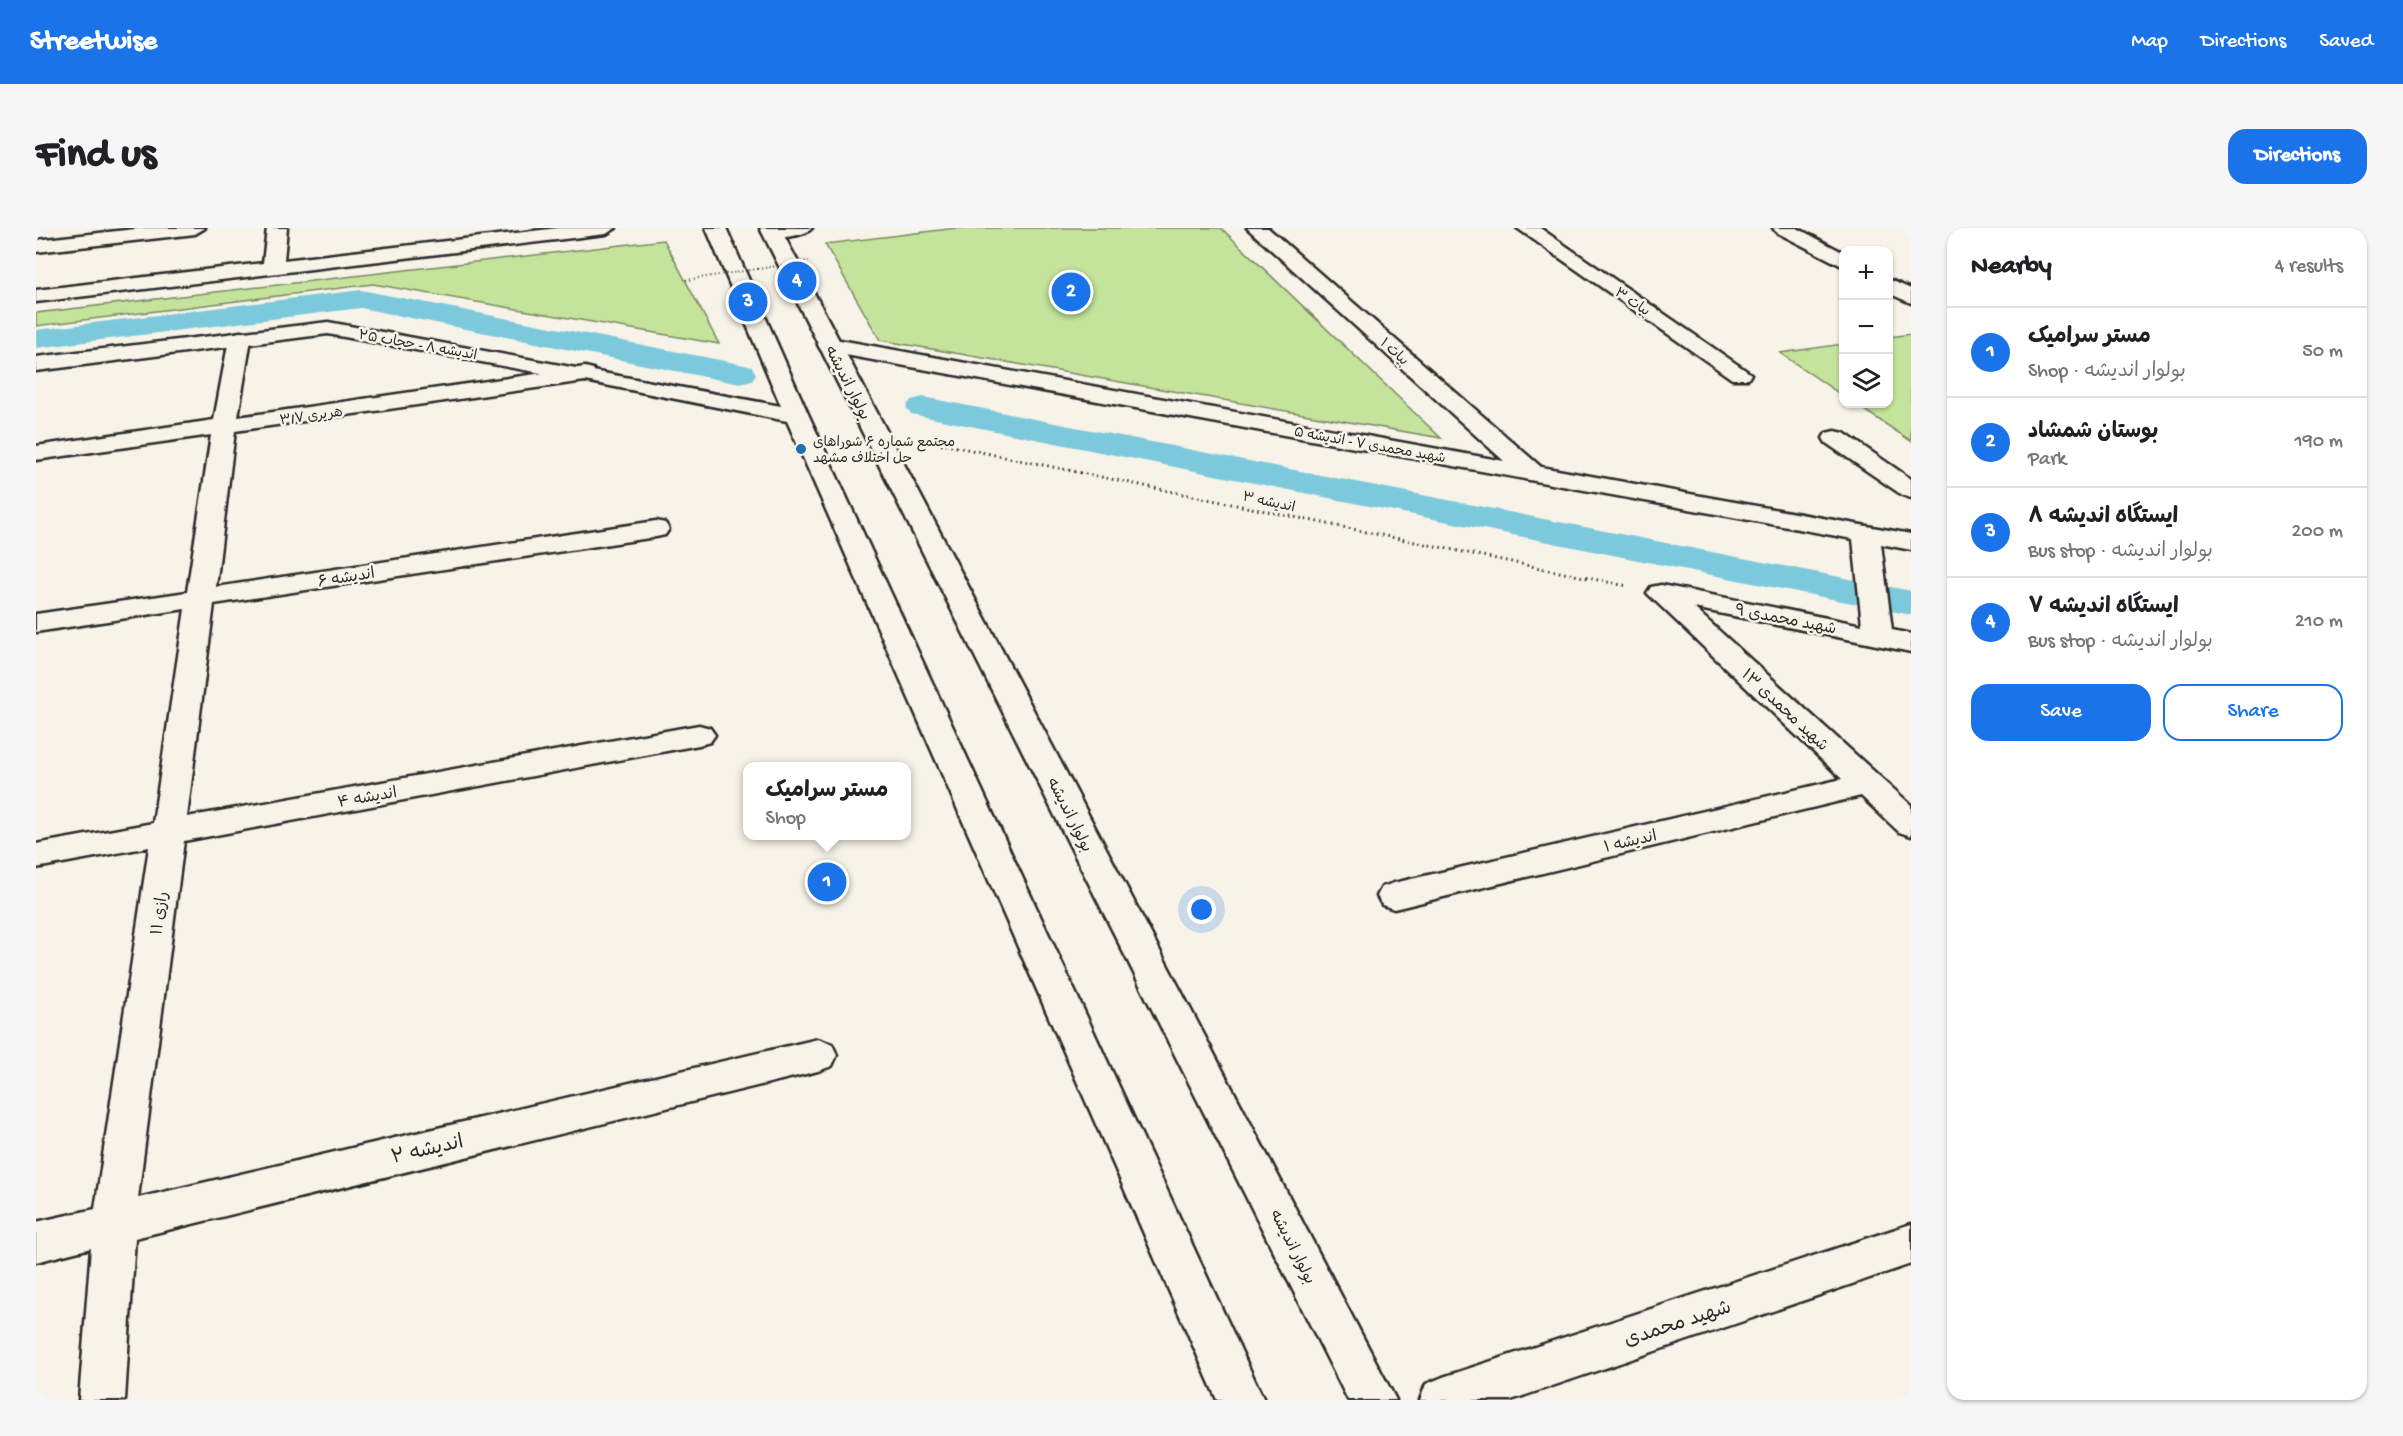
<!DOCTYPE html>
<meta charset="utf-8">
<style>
:root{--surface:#fff;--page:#f6f6f6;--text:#202124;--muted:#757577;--line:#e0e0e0;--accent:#1a73e8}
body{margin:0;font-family:"Gochi Hand","Playpen Sans Arabic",sans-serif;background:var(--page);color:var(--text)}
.controls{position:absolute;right:18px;top:18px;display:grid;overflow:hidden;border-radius:12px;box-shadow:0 2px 4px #0004}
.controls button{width:54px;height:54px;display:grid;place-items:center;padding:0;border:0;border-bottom:2px solid var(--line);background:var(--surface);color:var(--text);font:30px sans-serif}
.you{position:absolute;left:1166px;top:682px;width:21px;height:21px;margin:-15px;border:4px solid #fff;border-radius:50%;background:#1a73e8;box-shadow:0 0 0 9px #1a73e833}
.badge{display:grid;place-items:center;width:39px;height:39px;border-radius:50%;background:var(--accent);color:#fff;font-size:20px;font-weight:700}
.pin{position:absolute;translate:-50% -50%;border:3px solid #fff;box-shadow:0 2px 6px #0006}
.popup{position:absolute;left:707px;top:534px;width:168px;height:78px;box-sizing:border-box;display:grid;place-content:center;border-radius:12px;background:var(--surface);filter:drop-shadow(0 2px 4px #0005);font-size:20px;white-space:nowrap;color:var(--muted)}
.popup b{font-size:22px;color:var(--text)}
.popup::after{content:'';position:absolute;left:50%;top:100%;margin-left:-12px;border:12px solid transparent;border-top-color:var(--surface)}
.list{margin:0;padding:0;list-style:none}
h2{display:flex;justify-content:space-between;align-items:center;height:78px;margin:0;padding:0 24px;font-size:26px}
h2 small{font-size:20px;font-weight:400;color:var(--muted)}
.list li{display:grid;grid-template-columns:39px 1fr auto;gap:18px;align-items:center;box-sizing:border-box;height:90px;padding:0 24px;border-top:2px solid var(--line)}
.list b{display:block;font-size:22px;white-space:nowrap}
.list p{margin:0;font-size:20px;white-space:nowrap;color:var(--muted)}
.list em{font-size:20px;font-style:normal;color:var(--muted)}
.actions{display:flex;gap:12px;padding:18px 24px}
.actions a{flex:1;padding:14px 0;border:2px solid var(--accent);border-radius:18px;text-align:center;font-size:21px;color:var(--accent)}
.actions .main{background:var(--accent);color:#fff}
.icon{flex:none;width:33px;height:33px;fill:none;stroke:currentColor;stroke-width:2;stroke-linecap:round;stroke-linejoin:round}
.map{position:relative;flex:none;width:1875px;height:1172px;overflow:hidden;border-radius:18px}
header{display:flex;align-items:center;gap:36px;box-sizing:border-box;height:84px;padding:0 30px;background:var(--accent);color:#fff}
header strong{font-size:28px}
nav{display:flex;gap:33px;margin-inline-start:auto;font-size:21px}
.intro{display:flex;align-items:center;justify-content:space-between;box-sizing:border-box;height:144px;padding:0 36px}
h1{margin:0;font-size:42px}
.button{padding:15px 27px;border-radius:18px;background:var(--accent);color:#fff;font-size:21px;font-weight:700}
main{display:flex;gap:36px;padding:0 36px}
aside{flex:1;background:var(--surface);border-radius:18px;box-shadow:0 2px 4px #0004}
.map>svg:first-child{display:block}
</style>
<header>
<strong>Streetwise</strong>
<nav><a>Map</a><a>Directions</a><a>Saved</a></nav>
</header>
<div class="intro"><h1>Find us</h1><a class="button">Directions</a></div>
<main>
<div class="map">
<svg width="1875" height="1172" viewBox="0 0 1875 1172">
<rect width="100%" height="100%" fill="#f7f3e8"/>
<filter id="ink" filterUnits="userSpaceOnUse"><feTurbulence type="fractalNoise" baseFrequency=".0167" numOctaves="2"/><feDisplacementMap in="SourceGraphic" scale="12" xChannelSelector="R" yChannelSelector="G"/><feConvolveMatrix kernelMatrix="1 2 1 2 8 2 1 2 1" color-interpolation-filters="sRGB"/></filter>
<g filter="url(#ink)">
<path fill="#c4e39b" stroke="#788763" stroke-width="1.5" d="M921 0H1185L1405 210 844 112 789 16Z
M628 12 683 116 337 56 0 98V85Z
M1875 106V213L1819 176H1852L1853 109Z
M1807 116V168L1744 125Z"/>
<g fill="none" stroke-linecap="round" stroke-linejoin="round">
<path fill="#7dc9dc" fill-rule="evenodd" d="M325 62 704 136 716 139 720 146 716 153 704 156 325 80 0 120V102Z
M887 169 1875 363V387L875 186 870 179 875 172Z"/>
<defs>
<path id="street" d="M108 0H169L159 6 0 24V12Z
M231 0H251L248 32 522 0H580L570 6 0 74V62L227 35Z
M729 0H776C768 9 741 11 729 8L726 4Z
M1211 0H1232L1505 239 1875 306V322L1845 316 1856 402 1875 406V424L1658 380 1875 577V608L1863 604 1825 568 1358 681 1346 677 1341 668 1346 659 1358 655 1806 551 1611 365 1615 359 1625 357 1826 397 1817 311 793 124 785 122 782 117 785 112 793 110 1468 233Z
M1481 0H1504L1715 146 1712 151H1696Z
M1737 0H1761L1808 25V39L1740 4Z
M1852 51 1875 61V75L1852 65Z
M204 104 212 106 215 111 202 189 549 139 557 141 560 146 557 151 549 153 199 203 180 359 620 293 629 295 633 301 629 307 620 309 178 376 151 589 663 497 674 500 679 507 674 514 663 517 148 613 102 970 782 811 796 816 801 827 796 838 782 843 99 1010 89 1172H43L55 1020 0 1034V994L59 981 113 619 0 640V616L117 595 149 381 0 404V386L151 364 175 207 0 232V218L178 192 193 111 196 106Z
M1799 203 1808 205 1875 251V270L1866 267 1790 215 1787 210 1790 205Z"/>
<path id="secondary" d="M670 0H690L773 188 1228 1172H1181L751 193 549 153 292 106 0 143V129L292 94 745 178Z
M724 0H744L1360 1172H1312Z
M1875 996V1036L1475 1172H1384L1390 1156 1407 1149Z"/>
</defs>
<use href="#street" stroke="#2b2b2b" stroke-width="5"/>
<use href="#secondary" stroke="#2b2b2b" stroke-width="5"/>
<path stroke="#2b2b2b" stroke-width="3" stroke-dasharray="1.5 4" stroke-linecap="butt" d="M882 211 1591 358"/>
<use href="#street" fill="#f7f3e8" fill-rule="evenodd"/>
<use href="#secondary" fill="#f7f3e8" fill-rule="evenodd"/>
<path stroke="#2b2b2b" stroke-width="2" stroke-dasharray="1 3" stroke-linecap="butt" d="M650 52 773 33"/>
</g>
</g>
<circle fill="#1f6fb2" stroke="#f7f3e8" stroke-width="2" cx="765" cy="221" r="6"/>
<g text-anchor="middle" stroke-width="5" stroke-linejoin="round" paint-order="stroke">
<g font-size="14" fill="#2b2b2b" stroke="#f7f3e8">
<text transform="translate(1597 73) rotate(34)" y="5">بیات ۳</text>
<text transform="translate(382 116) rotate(10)" y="5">اندیشه ۸ - حجاب ۲۵</text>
<text transform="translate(1359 123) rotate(42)" y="5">بیات ۱</text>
<text transform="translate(275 187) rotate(-8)" y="5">هریری ۳/۷</text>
<text transform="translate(1334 216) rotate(10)" y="5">شهید محمدی ۷ - اندیشه ۵</text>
<text transform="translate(1233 273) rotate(12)" y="5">اندیشه ۳</text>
</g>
<g font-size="14" fill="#2b2b2b" stroke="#f7f3e8" text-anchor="start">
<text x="777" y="218">مجتمع شماره ۶ شوراهای<tspan x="777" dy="16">حل اختلاف مشهد</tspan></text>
</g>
<g font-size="16" fill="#2b2b2b" stroke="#f7f3e8">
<text transform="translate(813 154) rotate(63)" y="6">بولوار اندیشه</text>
<text transform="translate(310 348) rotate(-9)" y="6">اندیشه ۶</text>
<text transform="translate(1750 390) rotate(11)" y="6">شهید محمدی ۹</text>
<text transform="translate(1750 481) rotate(43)" y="6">شهید محمدی ۱۳</text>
<text transform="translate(331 568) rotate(-10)" y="6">اندیشه ۴</text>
<text transform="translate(1035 586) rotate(63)" y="6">بولوار اندیشه</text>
<text transform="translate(1594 612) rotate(-13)" y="6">اندیشه ۱</text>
<text transform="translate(122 685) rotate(-82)" y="6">رازی ۱۱</text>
<text transform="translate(1258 1018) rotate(63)" y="6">بولوار اندیشه</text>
</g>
<g font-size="20" fill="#2b2b2b" stroke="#f7f3e8">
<text transform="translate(391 920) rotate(-13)" y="7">اندیشه ۲</text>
<text transform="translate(1641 1094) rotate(-18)" y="7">شهید محمدی</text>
</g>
</g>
</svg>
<div class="controls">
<button>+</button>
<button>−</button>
<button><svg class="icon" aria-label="layers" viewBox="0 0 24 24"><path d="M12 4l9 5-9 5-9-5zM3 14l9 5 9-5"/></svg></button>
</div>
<div class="you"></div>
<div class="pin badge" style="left:791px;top:654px">1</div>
<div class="popup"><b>مستر سرامیک</b>Shop</div>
<div class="pin badge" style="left:1035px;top:64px">2</div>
<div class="pin badge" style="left:712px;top:74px">3</div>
<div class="pin badge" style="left:761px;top:53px">4</div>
</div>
<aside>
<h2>Nearby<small>4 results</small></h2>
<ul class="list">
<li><span class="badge">1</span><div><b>مستر سرامیک</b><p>Shop · بولوار اندیشه</p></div><em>50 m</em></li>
<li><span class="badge">2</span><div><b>بوستان شمشاد</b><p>Park</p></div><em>190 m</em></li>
<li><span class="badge">3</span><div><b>ایستگاه اندیشه ۸</b><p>Bus stop · بولوار اندیشه</p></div><em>200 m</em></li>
<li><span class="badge">4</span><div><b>ایستگاه اندیشه ۷</b><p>Bus stop · بولوار اندیشه</p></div><em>210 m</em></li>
</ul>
<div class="actions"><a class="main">Save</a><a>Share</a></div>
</aside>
</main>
